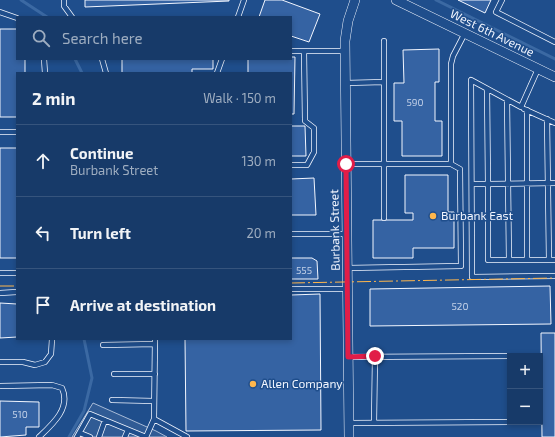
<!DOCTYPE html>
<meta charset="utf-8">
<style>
:root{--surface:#173a69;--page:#244571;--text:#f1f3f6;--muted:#9eadc0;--line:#36547d}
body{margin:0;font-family:"Exo 2",sans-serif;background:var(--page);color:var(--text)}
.controls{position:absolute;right:12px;bottom:12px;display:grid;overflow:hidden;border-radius:0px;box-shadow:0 2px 6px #0003}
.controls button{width:36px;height:36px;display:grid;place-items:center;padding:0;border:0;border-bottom:1px solid var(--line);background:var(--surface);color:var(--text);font:20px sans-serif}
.stop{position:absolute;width:12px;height:12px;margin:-9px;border:3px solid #e11d48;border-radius:50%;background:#fff}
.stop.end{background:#e11d48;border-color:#fff;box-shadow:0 1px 4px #0008}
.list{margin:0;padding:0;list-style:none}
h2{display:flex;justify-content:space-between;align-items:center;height:52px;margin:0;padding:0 16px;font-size:17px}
h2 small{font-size:13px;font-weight:400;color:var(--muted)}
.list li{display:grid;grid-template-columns:26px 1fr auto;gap:12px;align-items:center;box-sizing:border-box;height:72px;padding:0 16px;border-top:1px solid var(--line)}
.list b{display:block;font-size:15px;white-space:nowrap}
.list p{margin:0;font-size:13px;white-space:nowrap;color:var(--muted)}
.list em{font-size:13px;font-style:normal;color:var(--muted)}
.icon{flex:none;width:22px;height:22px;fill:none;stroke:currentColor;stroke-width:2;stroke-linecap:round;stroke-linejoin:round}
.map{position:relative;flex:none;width:555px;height:437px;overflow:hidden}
.search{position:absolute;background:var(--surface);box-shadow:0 2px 6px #0003;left:16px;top:16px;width:276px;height:44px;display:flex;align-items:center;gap:10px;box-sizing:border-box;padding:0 14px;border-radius:0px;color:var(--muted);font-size:15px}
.panel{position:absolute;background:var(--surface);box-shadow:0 2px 6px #0003;left:16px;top:72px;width:276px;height:268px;border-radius:0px}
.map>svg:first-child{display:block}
</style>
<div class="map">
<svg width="555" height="437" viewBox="0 0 555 437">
<rect width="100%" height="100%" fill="#1f4e8c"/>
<path fill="#305b95" stroke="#a8bbd7" d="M93 403 156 431 167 437H72Z"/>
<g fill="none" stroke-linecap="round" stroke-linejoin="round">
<path stroke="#3b69a3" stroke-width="3" d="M21 0 47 17
M436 0 555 59
M75 59 82 73
M69 437 84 411 92 378 84 339"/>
</g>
<path fill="#3563a3" stroke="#f2f6ff" d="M85 0H229V1L85 7Z
M265 0H282L320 14 309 42 291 36V17H259Z
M458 0H491L485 13Z
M0 29H17V59H25V73H17V117H0Z
M439 49V82H435V121H442V156H402V121H394V83H404L403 50Z
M291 57H295L294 114H291V73H248V59H291Z
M122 59H213V69H192V73H122Z
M291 126H305L306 156H291Z
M0 148H17V258H0Z
M405 175H448V212H454V248H413V258H373V220H413V213H405Z
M314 178 316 215H291V179Z
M291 258H312L317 261 318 279H291Z
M550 286 551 324 370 326V289Z
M320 294 321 430 186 431 185 339H291V295Z
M0 303 17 304V337L0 338Z
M541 333H555V437H542Z
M0 401 39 402V427H26V435L0 437Z"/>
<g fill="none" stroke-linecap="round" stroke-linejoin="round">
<defs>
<path id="lane" d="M64 0V6L72 17
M502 0 496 12 555 42
M0 12 17 18
M238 17 244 0
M384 41V82
M291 51H345
M44 59 45 73
M102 59 106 73
M538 69 521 107 471 80 472 277 555 276
M217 73 222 59
M346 83 384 82V218
M507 100 509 260
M524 109 555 123
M527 110V260
M547 119 549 260
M0 132H17
M346 164H451V64L453 56 465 33
M291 165H307L314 152V128L305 121 304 51
M555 183 488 184V260H555
M472 184H488L487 89
M291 234H347
M347 268 461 266 460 169 451 164
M0 273H17
M291 289H347
M0 293 17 292
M103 345 155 344
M348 357 515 356
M0 362H23L35 365 45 362 51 354 52 339
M114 374H155
M0 386 52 385 62 388C71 408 53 424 39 437
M112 400 154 401
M154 419 187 437
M349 423 516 422
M374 423 375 356
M80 433 90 437
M77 437 90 414 146 437
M99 437 105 420
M125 437 128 430
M146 437 154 419 155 339"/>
<path id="street" d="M396 0 555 77
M349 437 345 41 348 21 355 0"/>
</defs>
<use href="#lane" stroke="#f2f6ff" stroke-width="6"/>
<use href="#street" stroke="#f2f6ff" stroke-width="10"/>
<use href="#lane" stroke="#1f4e8c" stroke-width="4.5"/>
<use href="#street" stroke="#1f4e8c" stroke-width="9"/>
<path stroke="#ffb74d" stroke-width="1" stroke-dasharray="14 3 2 3" stroke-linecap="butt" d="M291 283 555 278
M0 286H17"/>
</g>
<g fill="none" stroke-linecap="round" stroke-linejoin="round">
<path stroke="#e11d48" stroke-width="5" d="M346 164 348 357 375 356"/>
</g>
<g fill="#ffb74d" stroke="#1f4e8c" stroke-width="1.5">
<circle cx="433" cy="216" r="4"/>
<circle cx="253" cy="384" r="4"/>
</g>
<g text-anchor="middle" stroke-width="3" stroke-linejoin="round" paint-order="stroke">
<g font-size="10" fill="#c3d1e8">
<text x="415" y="106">590</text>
<text x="304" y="274">555</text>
<text x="460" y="310">520</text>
<text x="20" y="418">510</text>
</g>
<g font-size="12" fill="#f2f6ff" stroke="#1f4e8c">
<text transform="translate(492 33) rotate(26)" y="4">West 6th Avenue</text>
<text transform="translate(335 230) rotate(-91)" y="4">Burbank Street</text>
</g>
<g font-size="12" fill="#f2f6ff" stroke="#1f4e8c" text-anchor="start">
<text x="441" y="220">Burbank East</text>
<text x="261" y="388">Allen Company</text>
</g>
</g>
</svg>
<div class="controls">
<button>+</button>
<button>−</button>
</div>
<div class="stop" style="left:346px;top:164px"></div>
<div class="stop end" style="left:375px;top:356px"></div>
<div class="search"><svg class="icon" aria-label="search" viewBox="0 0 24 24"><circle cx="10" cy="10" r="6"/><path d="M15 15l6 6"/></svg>Search here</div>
<section class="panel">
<h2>2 min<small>Walk · 150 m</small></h2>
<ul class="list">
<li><svg class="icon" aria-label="ahead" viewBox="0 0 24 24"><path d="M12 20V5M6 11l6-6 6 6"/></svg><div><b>Continue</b><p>Burbank Street</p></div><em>130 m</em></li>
<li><svg class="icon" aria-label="left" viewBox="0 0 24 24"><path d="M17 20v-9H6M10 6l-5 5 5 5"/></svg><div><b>Turn left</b></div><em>20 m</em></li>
<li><svg class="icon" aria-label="arrive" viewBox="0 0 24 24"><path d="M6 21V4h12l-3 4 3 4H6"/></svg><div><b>Arrive at destination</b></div></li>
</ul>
</section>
</div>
